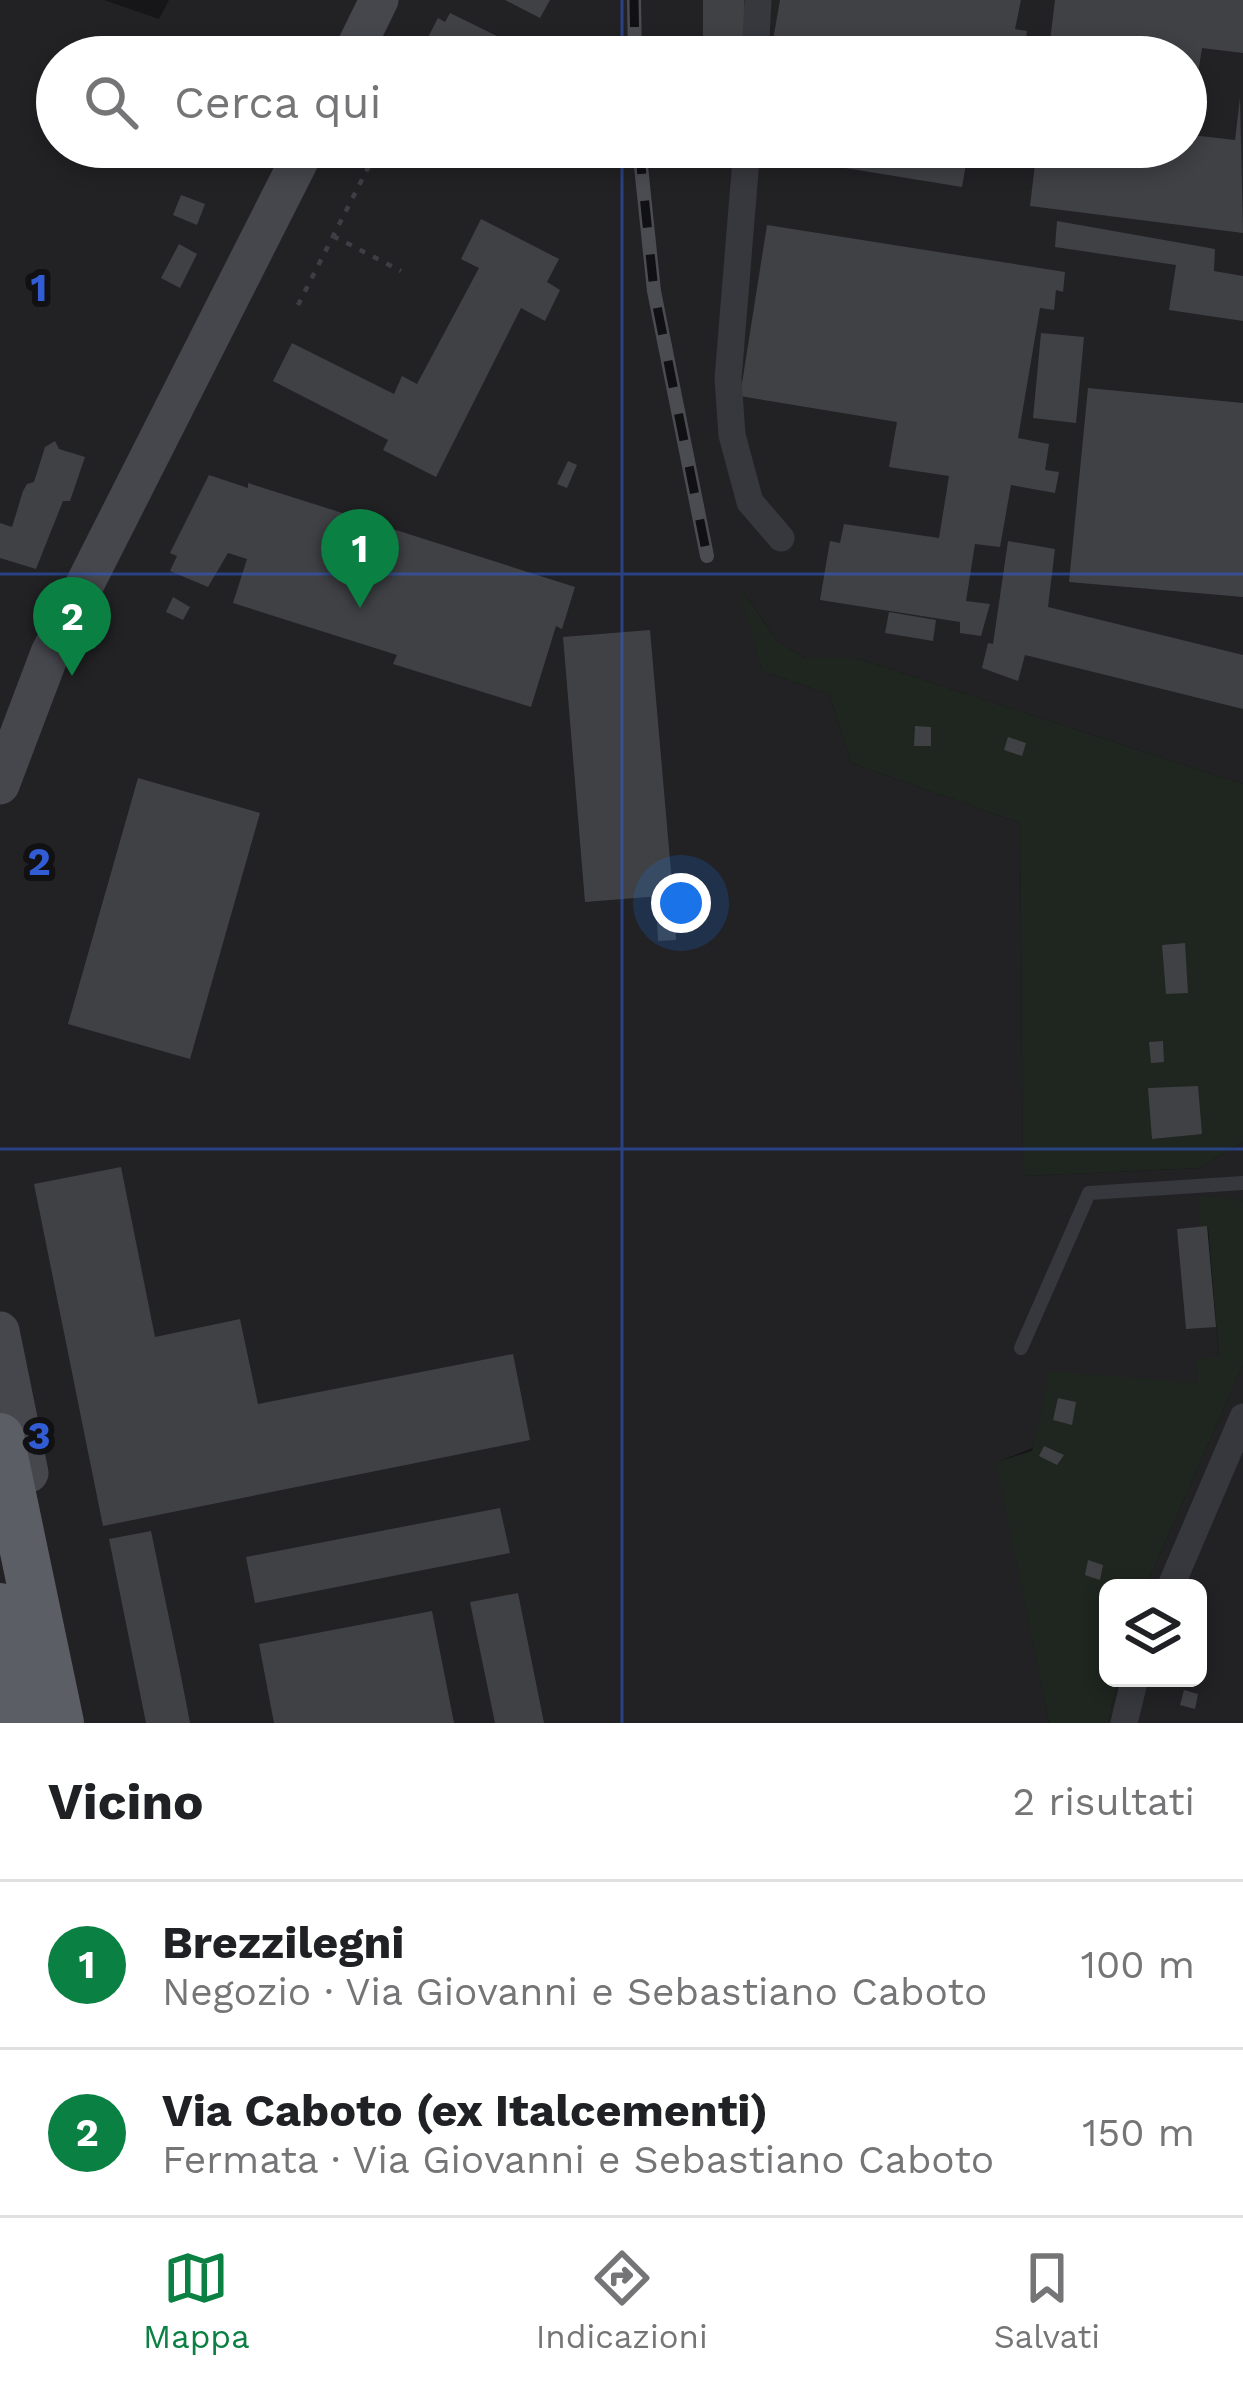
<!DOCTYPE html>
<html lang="it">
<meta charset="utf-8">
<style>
:root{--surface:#fff;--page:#f2f2f2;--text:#202124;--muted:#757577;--line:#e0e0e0;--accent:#0b8043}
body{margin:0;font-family:"Work Sans",sans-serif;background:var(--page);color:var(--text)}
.controls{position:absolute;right:36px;bottom:36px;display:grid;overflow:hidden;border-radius:18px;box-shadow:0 6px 18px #0003}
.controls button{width:108px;height:108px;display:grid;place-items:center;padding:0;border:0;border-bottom:3px solid var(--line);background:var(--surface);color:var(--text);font:60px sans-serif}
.you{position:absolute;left:681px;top:903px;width:42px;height:42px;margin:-30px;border:9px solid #fff;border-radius:50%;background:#1a73e8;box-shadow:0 0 0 18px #1a73e833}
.badge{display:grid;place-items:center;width:78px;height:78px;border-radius:50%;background:var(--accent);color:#fff;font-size:39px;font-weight:700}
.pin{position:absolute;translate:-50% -99px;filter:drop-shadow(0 3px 6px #0008)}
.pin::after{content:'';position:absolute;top:63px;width:42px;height:36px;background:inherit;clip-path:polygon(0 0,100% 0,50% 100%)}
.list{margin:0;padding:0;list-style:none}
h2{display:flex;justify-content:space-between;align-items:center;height:156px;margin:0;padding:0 48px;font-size:51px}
h2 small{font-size:39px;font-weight:400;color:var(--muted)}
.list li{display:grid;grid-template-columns:78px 1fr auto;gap:36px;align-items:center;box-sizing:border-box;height:168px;padding:0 48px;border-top:3px solid var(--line)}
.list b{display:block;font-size:45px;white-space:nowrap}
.list p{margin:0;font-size:39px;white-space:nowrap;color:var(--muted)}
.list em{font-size:39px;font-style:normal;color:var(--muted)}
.icon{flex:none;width:66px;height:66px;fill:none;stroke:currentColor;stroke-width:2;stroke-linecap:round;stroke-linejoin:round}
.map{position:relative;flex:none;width:1243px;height:1723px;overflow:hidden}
.search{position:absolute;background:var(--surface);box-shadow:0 6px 18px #0003;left:36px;right:36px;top:36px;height:132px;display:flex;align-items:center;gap:30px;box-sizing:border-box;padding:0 42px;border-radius:66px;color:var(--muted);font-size:45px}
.sheet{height:492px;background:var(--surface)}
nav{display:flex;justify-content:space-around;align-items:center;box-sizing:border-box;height:168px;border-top:3px solid var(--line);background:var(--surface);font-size:33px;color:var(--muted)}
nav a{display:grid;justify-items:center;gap:6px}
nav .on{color:var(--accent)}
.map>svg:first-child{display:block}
</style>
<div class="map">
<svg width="1243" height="1723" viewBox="0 0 1243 1723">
<rect width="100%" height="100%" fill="#161618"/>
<path fill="#222225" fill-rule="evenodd" d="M0 0H104L159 19 169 0H1243V784L856 658H806L779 643 741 589 762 671 829 694 851 763 1020 823 1023 1176 1199 1168 1243 1142V1202L1239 1198 1207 1226 1219 1357 1198 1383 997 1462 1049 1723H0ZM57 57H1186V147H57Z
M1243 1365V1723H1108L1118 1678H1198V1588H1145Z"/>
<path fill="#1e261f" d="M738 585 779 643 806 658H856L1243 784V1142L1199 1168 1023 1176 1020 823 851 763 829 694 762 671Z
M1199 1196 1239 1198 1243 1202V1365L1145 1588H1108V1678H1118L1108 1723H1049L996 1462 1032 1451 1050 1371 1198 1383 1196 1359 1219 1356 1208 1227H1199Z"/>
<path fill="#404145" d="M505 0H550L540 18Z
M703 0H744V55H703Z
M780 0H1021L1015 29 1027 31 1023 57H770Z
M1055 0H1243V53L1202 48 1198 74 1186 73V57H1048Z
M450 13 505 40 497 57H429L434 47 425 43 438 18 445 22Z
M547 36 571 48 567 57 543 44Z
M1240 98 1243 233 1030 206 1037 147H1186V106L1196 107 1191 135 1235 140Z
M194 147H228L222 160Z
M798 147H969L962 187 796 160Z
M181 195 205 204 197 225 173 215Z
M481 219 559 259 547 282 560 290 545 321 521 308 436 477 383 450 388 440 273 381 292 343 394 394 402 376 417 384 479 268 461 259Z
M1057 221 1215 249 1214 271 1243 276V321L1169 310 1176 265 1055 247Z
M767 225 1065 272 1063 292 1056 290 1054 310 1040 308 1018 438 1049 444 1045 470 1059 472 1055 493 1011 485 1000 547 975 544 966 601 990 604 981 636 960 633V622L820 600 830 541 840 543 844 524 939 538 949 476 889 467 897 422 740 396Z
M179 244 197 254 180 288 161 278Z
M1041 333 1084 337 1076 423 1033 418Z
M1088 388 1243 403V597L1069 582Z
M55 441 59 449 85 457 70 501H63L36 569 0 558V523L12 527 23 491 27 484 34 482 45 447Z
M568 461 577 465 567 488 557 484Z
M209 475 248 488V483L575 587 562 629 556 626 531 707 393 664 397 655 233 603 247 559 228 553 208 587 170 571 177 556 170 553Z
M1008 541 1055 549 1048 607 1243 655V709L1025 655 1018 681 982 668 988 643 993 644Z
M173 597 190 607 183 620 166 612Z
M889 612 936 620 933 641 885 633Z
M650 630 673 895 585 902 563 637Z
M915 726 931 727V746H914Z
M1008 737 1026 743 1022 756 1004 750Z
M138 778 260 813 190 1059 68 1024Z
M675 920 676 940 658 941 657 921Z
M1185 943 1188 993 1166 994 1162 945Z
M1163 1041 1164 1062 1151 1063 1149 1042Z
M1198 1086 1202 1134 1152 1139 1148 1088Z
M121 1167 155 1337 240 1319 258 1404 513 1354 530 1440 103 1526 34 1184Z
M1207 1226 1216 1327 1186 1329 1177 1229Z
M1058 1398 1076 1402 1072 1425 1053 1420Z
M1044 1446 1064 1455 1057 1465 1039 1456Z
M500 1508 510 1553 255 1603 246 1557Z
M151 1531 180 1671 190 1723H146L109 1539Z
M1088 1560 1103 1565 1100 1580 1085 1575Z
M518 1593 544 1723H495L470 1602Z
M432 1611 454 1723H274L259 1644Z
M1184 1690 1198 1694 1195 1709 1180 1705Z"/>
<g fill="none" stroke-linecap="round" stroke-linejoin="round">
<path stroke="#3d3f44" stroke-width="4.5" stroke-dasharray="6 9" stroke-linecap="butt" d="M333 236 401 271
M298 305 377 150"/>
<path stroke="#37383d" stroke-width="14" d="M1021 1348 1089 1193 1243 1183"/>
<path stroke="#37383d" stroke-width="27" d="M755 57 758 0
M747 147 728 379 732 435 750 502 781 538
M1170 1588 1243 1417
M1124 1723 1135 1678"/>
<path stroke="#45474d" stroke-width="39" d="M351 57 379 0
M0 785 50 653 306 147
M0 1331 29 1473"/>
<path stroke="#5b5e65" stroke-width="48" d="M0 1437 60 1723
M0 1607 23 1723"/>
<defs>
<path id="rail" d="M634 0 635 57
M639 147 654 291 707 556"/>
</defs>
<use href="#rail" stroke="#4a4c52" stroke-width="14"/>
<use href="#rail" stroke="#111113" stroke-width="9" stroke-dasharray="27" stroke-linecap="butt"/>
</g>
<path fill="none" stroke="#325cd3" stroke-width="3" stroke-opacity="0.55" d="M622 0V57M622 147V1723M0 574H1243M0 1149H1243"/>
<g font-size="39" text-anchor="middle" font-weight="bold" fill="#325cd3" stroke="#111113" stroke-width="12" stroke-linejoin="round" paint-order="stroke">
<text x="39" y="301">1</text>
<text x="39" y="875">2</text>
<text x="39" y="1449">3</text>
</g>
</svg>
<div class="controls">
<button><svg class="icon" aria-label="layers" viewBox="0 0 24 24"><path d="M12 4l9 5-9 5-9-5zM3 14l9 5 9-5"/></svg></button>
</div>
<div class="you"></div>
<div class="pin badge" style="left:360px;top:608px">1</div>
<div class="pin badge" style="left:72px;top:676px">2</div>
<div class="search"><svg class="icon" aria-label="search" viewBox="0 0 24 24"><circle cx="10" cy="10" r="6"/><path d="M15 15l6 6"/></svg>Cerca qui</div>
</div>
<section class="sheet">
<h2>Vicino<small>2 risultati</small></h2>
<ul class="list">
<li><span class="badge">1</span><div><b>Brezzilegni</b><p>Negozio · Via Giovanni e Sebastiano Caboto</p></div><em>100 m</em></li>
<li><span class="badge">2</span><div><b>Via Caboto (ex Italcementi)</b><p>Fermata · Via Giovanni e Sebastiano Caboto</p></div><em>150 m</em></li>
</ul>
</section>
<nav>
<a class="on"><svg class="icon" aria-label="map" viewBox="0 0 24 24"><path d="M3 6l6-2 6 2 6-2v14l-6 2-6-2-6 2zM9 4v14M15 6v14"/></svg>Mappa</a>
<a><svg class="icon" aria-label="directions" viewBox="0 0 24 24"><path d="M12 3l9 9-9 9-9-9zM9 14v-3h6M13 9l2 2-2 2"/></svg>Indicazioni</a>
<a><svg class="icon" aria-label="saved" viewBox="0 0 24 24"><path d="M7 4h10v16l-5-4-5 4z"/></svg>Salvati</a>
</nav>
